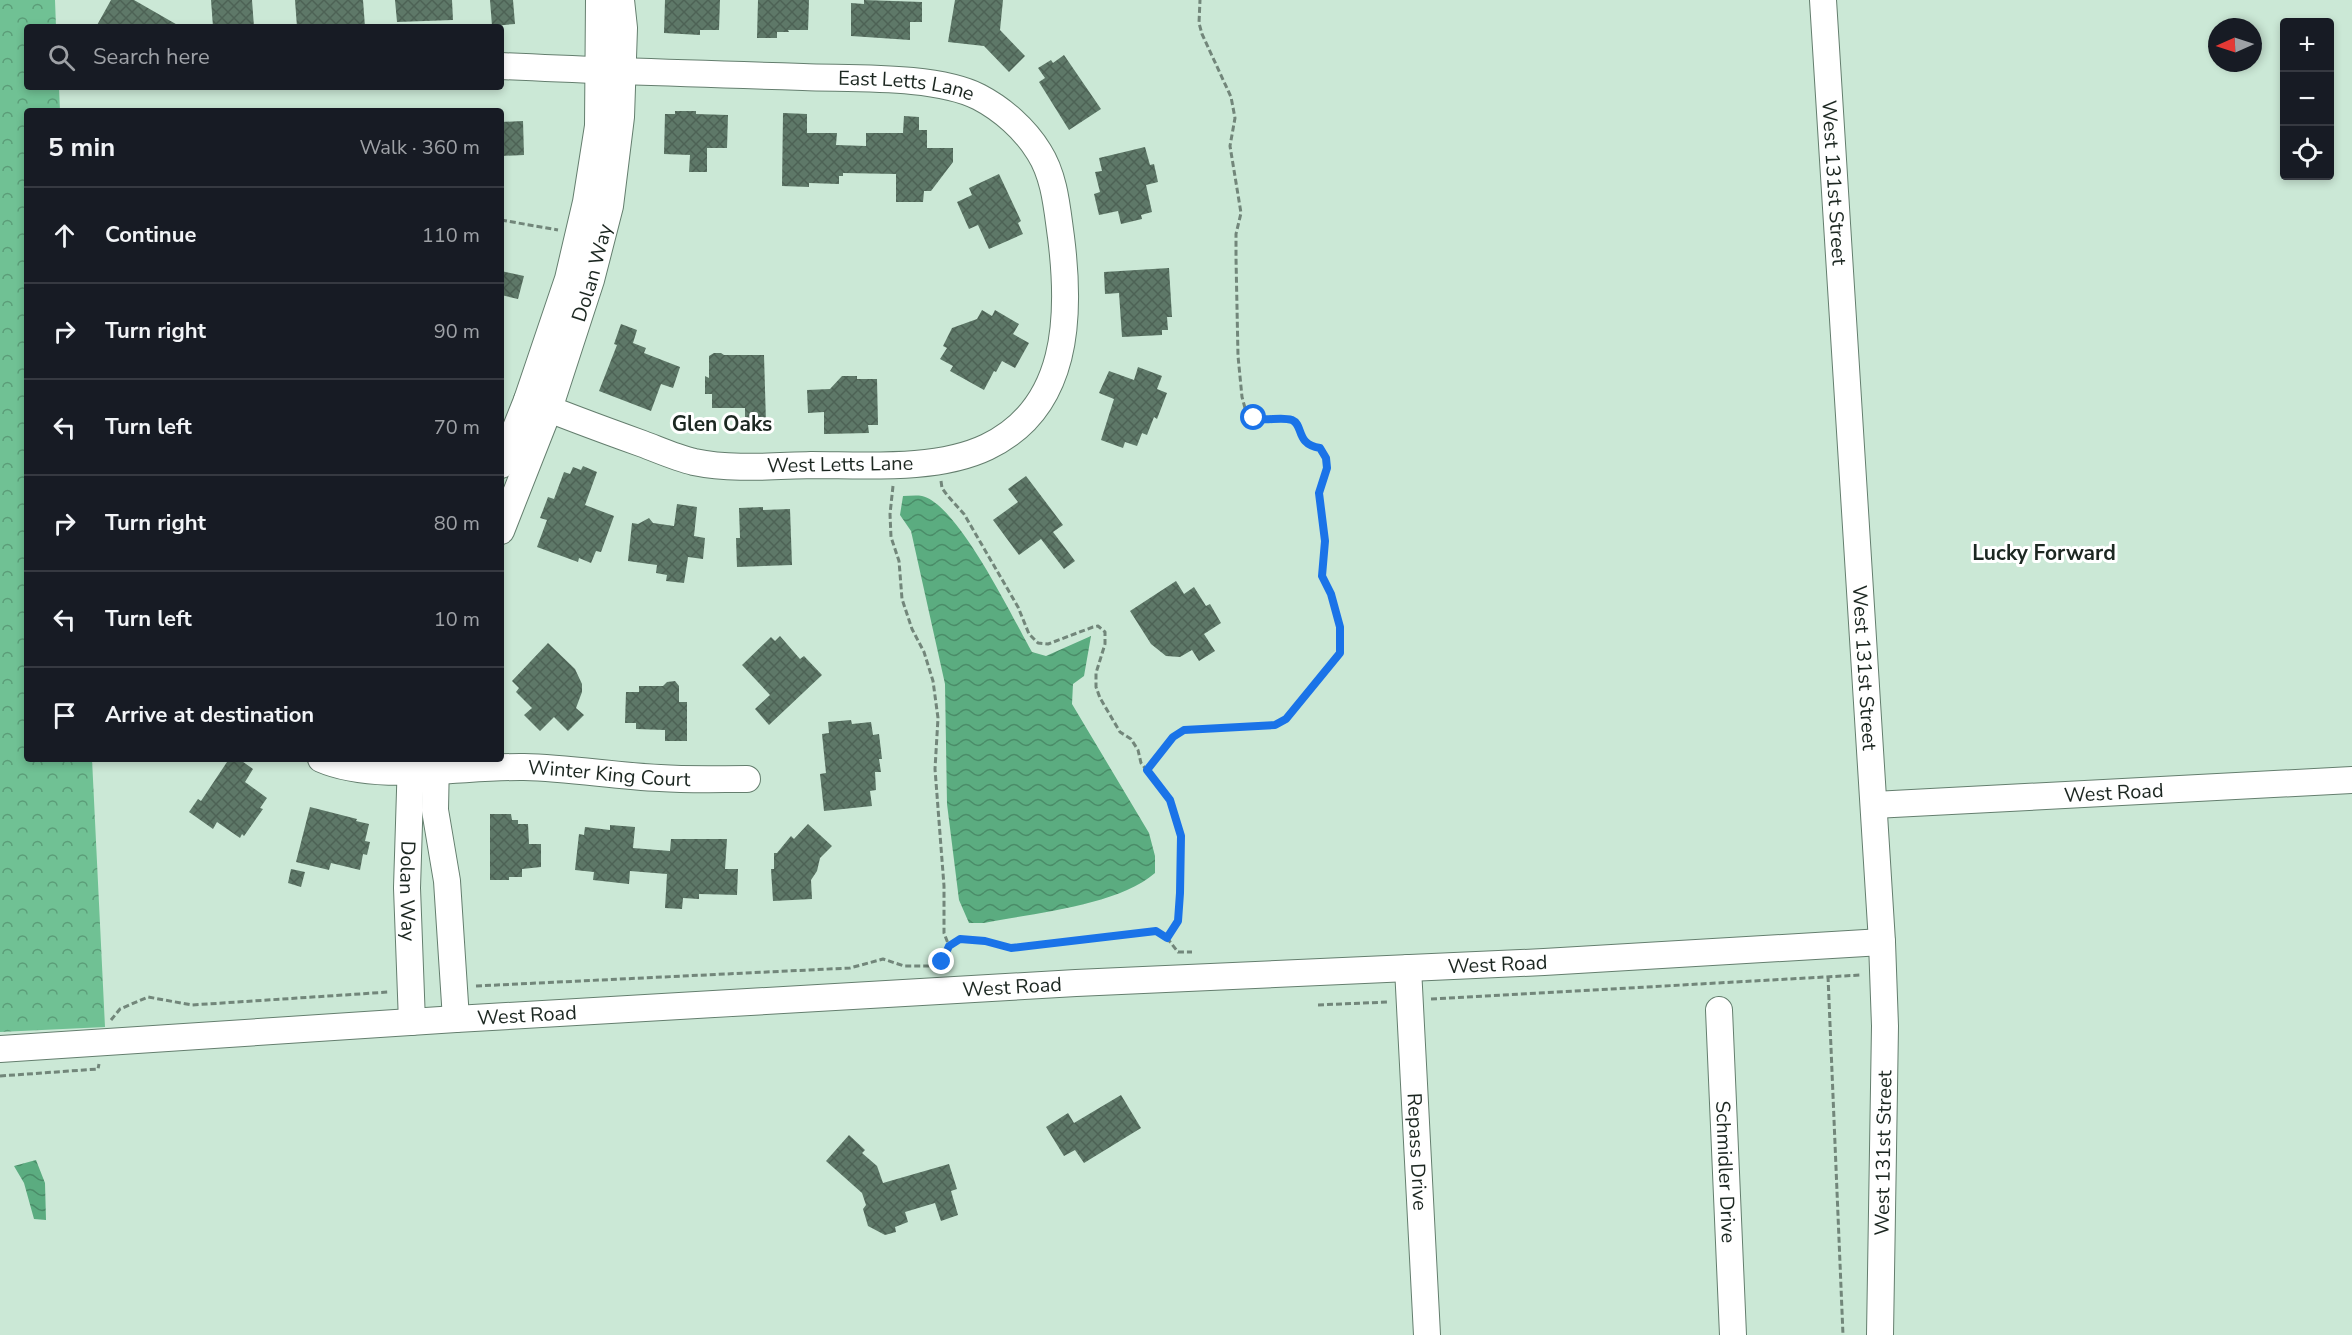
<!DOCTYPE html>
<meta charset="utf-8">
<style>
:root{--surface:#171b24;--page:#20242c;--text:#f1f3f6;--muted:#9ea1a6;--line:#363941}
body{margin:0;font-family:"Nunito Sans",sans-serif;background:var(--page);color:var(--text)}
.controls{position:absolute;right:18px;top:18px;display:grid;overflow:hidden;border-radius:6px;box-shadow:0 3px 9px #0003}
.controls button{width:54px;height:54px;display:grid;place-items:center;padding:0;border:0;border-bottom:2px solid var(--line);background:var(--surface);color:var(--text);font:30px sans-serif}
.compass{position:absolute;left:2208px;top:18px;width:54px;height:54px;border-radius:50%;background:var(--surface);box-shadow:0 3px 9px #0003;rotate:267deg}
.stop{position:absolute;width:18px;height:18px;margin:-14px;border:4px solid #1a73e8;border-radius:50%;background:#fff}
.stop.end{background:#1a73e8;border-color:#fff;box-shadow:0 2px 6px #0008}
.list{margin:0;padding:0;list-style:none}
h2{display:flex;justify-content:space-between;align-items:center;height:78px;margin:0;padding:0 24px;font-size:26px}
h2 small{font-size:20px;font-weight:400;color:var(--muted)}
.list li{display:grid;grid-template-columns:39px 1fr auto;gap:18px;align-items:center;box-sizing:border-box;height:96px;padding:0 24px;border-top:2px solid var(--line)}
.list b{display:block;font-size:22px;white-space:nowrap}
.list em{font-size:20px;font-style:normal;color:var(--muted)}
.icon{flex:none;width:33px;height:33px;fill:none;stroke:currentColor;stroke-width:2;stroke-linecap:round;stroke-linejoin:round}
.map{position:relative;flex:none;width:2352px;height:1335px;overflow:hidden}
.search{position:absolute;background:var(--surface);box-shadow:0 3px 9px #0003;left:24px;top:24px;width:480px;height:66px;display:flex;align-items:center;gap:15px;box-sizing:border-box;padding:0 21px;border-radius:6px;color:var(--muted);font-size:22px}
.panel{position:absolute;background:var(--surface);box-shadow:0 3px 9px #0003;left:24px;top:108px;width:480px;height:654px;border-radius:6px}
.map>svg:first-child{display:block}
</style>
<div class="map">
<svg width="2352" height="1335" viewBox="0 0 2352 1335">
<defs>
<pattern id="forest-crowns" width="20" height="18" patternUnits="userSpaceOnUse" patternTransform="scale(1.5)"><rect width="20" height="18" fill="#70c194"/><path d="M2 6a3 3 0 1 1 6 0M12 15a3 3 0 1 1 6 0" fill="none" stroke="#5b9d78"/></pattern>
<pattern id="water-waves" width="16" height="10" patternUnits="userSpaceOnUse" patternTransform="scale(1.5)"><rect width="16" height="10" fill="#5bac80"/><path d="M0 5q4-4 8 0t8 0" fill="none" stroke="#4a8c68"/></pattern>
<pattern id="building-cross-hatch" width="8" height="8" patternUnits="userSpaceOnUse" patternTransform="scale(1.5)"><rect width="8" height="8" fill="#5e7868"/><path d="M0 0l8 8M0 8l8-8" fill="none" stroke="#4d6255"/></pattern>
</defs>
<rect width="100%" height="100%" fill="#cbe8d6"/>
<path fill="url(#forest-crowns)" d="M0 0H55L56 27H27V87H59L60 111H27V759H92L105 1027 0 1032Z"/>
<path fill="url(#water-waves)" d="M903 496C909 496 916 495 922 496 958 504 1013 619 1032 652L1046 656 1091 636 1084 676 1073 684 1072 704 1149 833 1155 856V873C1117 906 1033 913 984 923H969L959 900 947 804 945 684 911 531 900 515Z
M36 1160 45 1183 46 1220 34 1219 24 1183 14 1166Z"/>
<path fill="url(#building-cross-hatch)" d="M111 0H134L181 27H96Z
M211 0H252L254 27H213Z
M295 0H363L365 27H297Z
M395 0H452L453 20 397 22Z
M490 0H513L515 24 492 26Z
M665 0H720L719 30H700V35L664 33Z
M758 0H809L808 30H788L789 32H777V38H757Z
M864 0 922 2V22H910V40L851 36V3L864 4Z
M955 0H1003L1000 30 1025 56 1009 72 984 46 948 42Z
M1064 55 1101 109 1069 130 1039 82 1045 78 1038 68 1051 60 1053 63Z
M675 111H696V114L728 115 727 148H707V172H689L690 155 664 154 665 114H675Z
M783 113 807 114V133H837L836 145 866 146V133H903L904 116 919 117V130H927V148H953V162L931 191H924L923 202H896V174L843 173V176H839V184L809 183V187L782 186Z
M523 121 524 155 501 156V122Z
M1145 147 1150 165 1154 164 1158 182 1146 185 1152 212 1141 215 1142 219 1121 224 1118 211 1099 215 1094 194 1100 192 1095 172 1102 171 1099 158Z
M999 174 1021 221 1018 223 1023 234 989 249 978 225 969 229 957 202 972 195 969 188Z
M1169 268 1172 317H1167L1168 330H1162V335L1122 337 1119 293 1105 294 1104 272Z
M501 271 524 276 518 299 501 295Z
M982 310 992 316 995 310 1019 324 1013 334 1029 343 1015 368 1002 361 996 372 994 371 984 390 950 371 953 366 940 359 947 348 943 346 952 328 977 319Z
M621 324 637 330 633 343 646 348 644 353 680 367 673 388 661 384 651 411 599 391 617 345 614 344Z
M714 353H721L724 355H764L766 423 745 424V408H712V394H705V376L709 378V356Z
M1138 367 1162 376 1157 389 1167 393 1157 419 1154 417 1147 435 1142 433 1137 446 1125 442 1123 448 1101 440 1114 399 1099 393 1109 371 1134 380Z
M842 376H857V379H877L878 425H868L869 433 824 434V412L808 413 807 390 830 389Z
M583 466 597 472 585 505 614 516 601 552 596 551 591 563 579 558 578 562 537 547 547 520 540 518 548 497 554 499 564 472 570 474 573 467 581 470Z
M1026 476 1063 525 1053 532 1075 561 1064 569 1041 539 1019 555 993 520 1018 502 1008 489Z
M677 504 697 507 694 536 705 538 703 559 688 557 684 583 666 581 667 575 656 573 657 565 628 561 632 523 638 524 649 518 653 523 674 526Z
M763 507V510L790 509 792 565 737 567 736 538H740L739 508Z
M1176 581 1184 594 1194 587 1206 606 1210 604 1221 623 1204 634 1215 651 1199 661 1192 650 1180 657 1166 656 1151 644 1130 611Z
M780 636 800 659 804 656 822 675 769 725 755 709 770 695 742 665 771 637 775 641Z
M548 643 575 669 582 684V692L576 708 584 715 568 731 554 717 540 731 524 715 532 708 516 692 519 688 512 681Z
M675 681 679 686V702H687V741H665V730L636 729V723H625L626 692H639V686H663L667 682Z
M851 720 852 724 871 722 873 735 879 734 882 759H879L881 772H875L876 790 870 791 872 806 824 811 820 774 826 773 822 734 829 733 828 722Z
M229 759H239L253 769 245 782 267 798 260 808 263 809 244 836 242 834 240 838 217 822 213 829 189 812 198 799 201 801Z
M310 807 357 819 356 821 369 824 365 841 370 842 367 855 363 854 360 870 331 863 329 870 296 862Z
M490 814H511L512 820H518V824H528L529 844H541V867L522 869V877H509V880H490Z
M808 824 832 846 820 858 817 871 811 880 812 899 773 901 771 869H774V853H777L791 836 794 839Z
M610 825 635 827 633 848 670 851 671 839H727L725 869H738L737 895 699 894V899L683 898 682 909 665 908 667 874 630 871 629 884 593 880 594 872 575 870 579 834 584 835 585 827 610 830Z
M291 869 305 872 301 887 288 883Z
M1121 1095 1141 1128 1084 1163 1075 1150 1064 1156 1046 1127 1068 1113 1074 1123Z
M849 1135 865 1150 862 1153 877 1166 883 1183 949 1164 957 1189 951 1191 958 1215 941 1221 935 1203 905 1212 908 1222 895 1227 896 1232 885 1235 868 1226 863 1209 866 1205 862 1193 826 1161Z"/>
<g fill="none" stroke-linecap="round" stroke-linejoin="round">
<defs>
<g id="minor">
<path id="s1" d="M1823 0 1882 942 1885 1026 1880 1335"/>
<path id="s2" d="M501 66C602 71 702 74 803 77 852 79 936 75 979 97 1002 109 1025 129 1039 152 1055 177 1057 209 1061 237 1071 316 1069 408 987 447 937 471 865 465 811 465 772 466 732 470 694 462 677 458 659 450 643 444 604 430 565 416 527 400"/>
<path d="M501 465 527 400 568 279 586 202 598 126 599 0"/>
<path id="s3" d="M501 531 549 409 591 280 610 206 621 117 624 28 621 0"/>
<path id="s4" d="M321 759C376 783 464 766 524 767 570 768 615 776 660 778 689 780 718 779 747 779"/>
<path id="s5" d="M411 759 407 888 412 1022"/>
<path d="M436 759 435 810 447 881 456 1019"/>
<path id="s6" d="M1874 805 2352 780"/>
<path id="s7" d="M1408 968 1427 1335"/>
<path id="s8" d="M1719 1010 1733 1335"/>
<path id="s9" d="M0 1049 456 1019 1076 983 1544 962 1882 942"/>
</g>
</defs>
<use href="#minor" stroke="#647e6e" stroke-width="28"/>
<path stroke="#72867a" stroke-width="3" stroke-dasharray="6 3" stroke-linecap="butt" d="M501 220 558 230
M941 481 942 488 947 495 964 514 1018 607 1029 634 1038 643 1048 644 1093 627 1098 626 1105 632V644L1096 673V687L1100 698 1120 732 1131 739 1138 750 1141 763 1170 800 1181 836 1180 893 1178 921 1168 938
M893 486 890 514 891 537 899 561 902 599 912 629 924 652 933 681 938 718 935 769 944 886V933L949 946
M1147 770 1173 737 1184 731 1275 725 1286 719 1340 653V627L1331 594 1322 576 1325 541 1319 493 1327 468 1324 453 1301 439 1297 425 1292 420H1261L1250 415 1245 408 1242 397 1238 356 1236 258V234L1241 213 1230 146 1235 118 1231 97 1202 34 1199 23 1200 0
M1828 976 1843 1335
M476 986 850 968 883 959 904 966H934L942 962 949 946 960 939 985 941 1011 948 1156 931 1167 938 1178 952H1192
M1431 999 1861 975
M1318 1005 1388 1002
M111 1020 120 1009 148 997 192 1005 389 992
M0 1076 98 1069 99 1064"/>
<use href="#minor" stroke="#fff" stroke-width="26"/>
</g>
<g fill="none" stroke-linecap="round" stroke-linejoin="round">
<path stroke="#1a73e8" stroke-width="8" d="M942 962 949 946 960 939 985 941 1011 948 1156 931 1167 938 1178 921 1180 893 1181 836 1170 800 1147 770 1173 737 1184 730 1275 725 1286 719 1340 653V627L1331 594 1322 576 1325 541 1319 493 1327 468 1326 458 1320 448C1295 444 1304 425 1292 420 1280 416 1266 422 1254 418"/>
</g>
<g text-anchor="middle" stroke-width="6" stroke-linejoin="round" paint-order="stroke">
<g font-size="20" fill="#1c2721" stroke="#fff">
<text dy="7" stroke="none"><textPath href="#s2" startOffset="406">East Letts Lane</textPath></text>
<text dy="7" stroke="none"><textPath href="#s1" startOffset="183">West 131st Street</textPath></text>
<text dy="7" stroke="none"><textPath href="#s3" startOffset="274">Dolan Way</textPath></text>
<text transform="translate(840 464) rotate(-1)" y="7">West Letts Lane</text>
<text dy="7" stroke="none"><textPath href="#s1" startOffset="669">West 131st Street</textPath></text>
<text dy="7" stroke="none"><textPath href="#s4" startOffset="290">Winter King Court</textPath></text>
<text dy="7" stroke="none"><textPath href="#s6" startOffset="240">West Road</textPath></text>
<text dy="7" stroke="none"><textPath href="#s5" startOffset="132">Dolan Way</textPath></text>
<text dy="7" stroke="none"><textPath href="#s9" startOffset="1500">West Road</textPath></text>
<text dy="7" stroke="none"><textPath href="#s9" startOffset="1014">West Road</textPath></text>
<text dy="7" stroke="none"><textPath href="#s9" startOffset="528">West Road</textPath></text>
<text dy="7" stroke="none"><textPath href="#s7" startOffset="184">Repass Drive</textPath></text>
<text transform="translate(1883 1153) rotate(-89)" y="7">West 131st Street</text>
<text dy="7" stroke="none"><textPath href="#s8" startOffset="162">Schmidler Drive</textPath></text>
</g>
<g font-size="21" font-weight="bold" fill="#1c2721" stroke="#fff">
<text x="722" y="431">Glen Oaks</text>
<text x="2044" y="560">Lucky Forward</text>
</g>
</g>
</svg>
<div class="controls">
<button>+</button>
<button>−</button>
<button><svg class="icon" aria-label="locate" viewBox="0 0 24 24"><circle cx="12" cy="12" r="6"/><path d="M12 2v4M12 18v4M2 12h4M18 12h4"/></svg></button>
</div>
<svg class="compass" viewBox="-18 -18 36 36"><path d="M0-13l5 13h-10z" fill="#e53935"/><path d="M0 13l5-13h-10z" fill="#9ea1a6"/></svg>
<div class="stop" style="left:1254px;top:418px"></div>
<div class="stop end" style="left:942px;top:962px"></div>
<div class="search"><svg class="icon" aria-label="search" viewBox="0 0 24 24"><circle cx="10" cy="10" r="6"/><path d="M15 15l6 6"/></svg>Search here</div>
<section class="panel">
<h2>5 min<small>Walk · 360 m</small></h2>
<ul class="list">
<li><svg class="icon" aria-label="ahead" viewBox="0 0 24 24"><path d="M12 20V5M6 11l6-6 6 6"/></svg><div><b>Continue</b></div><em>110 m</em></li>
<li><svg class="icon" aria-label="right" viewBox="0 0 24 24"><path d="M7 20v-9h11M14 6l5 5-5 5"/></svg><div><b>Turn right</b></div><em>90 m</em></li>
<li><svg class="icon" aria-label="left" viewBox="0 0 24 24"><path d="M17 20v-9H6M10 6l-5 5 5 5"/></svg><div><b>Turn left</b></div><em>70 m</em></li>
<li><svg class="icon" aria-label="right" viewBox="0 0 24 24"><path d="M7 20v-9h11M14 6l5 5-5 5"/></svg><div><b>Turn right</b></div><em>80 m</em></li>
<li><svg class="icon" aria-label="left" viewBox="0 0 24 24"><path d="M17 20v-9H6M10 6l-5 5 5 5"/></svg><div><b>Turn left</b></div><em>10 m</em></li>
<li><svg class="icon" aria-label="arrive" viewBox="0 0 24 24"><path d="M6 21V4h12l-3 4 3 4H6"/></svg><div><b>Arrive at destination</b></div></li>
</ul>
</section>
</div>
